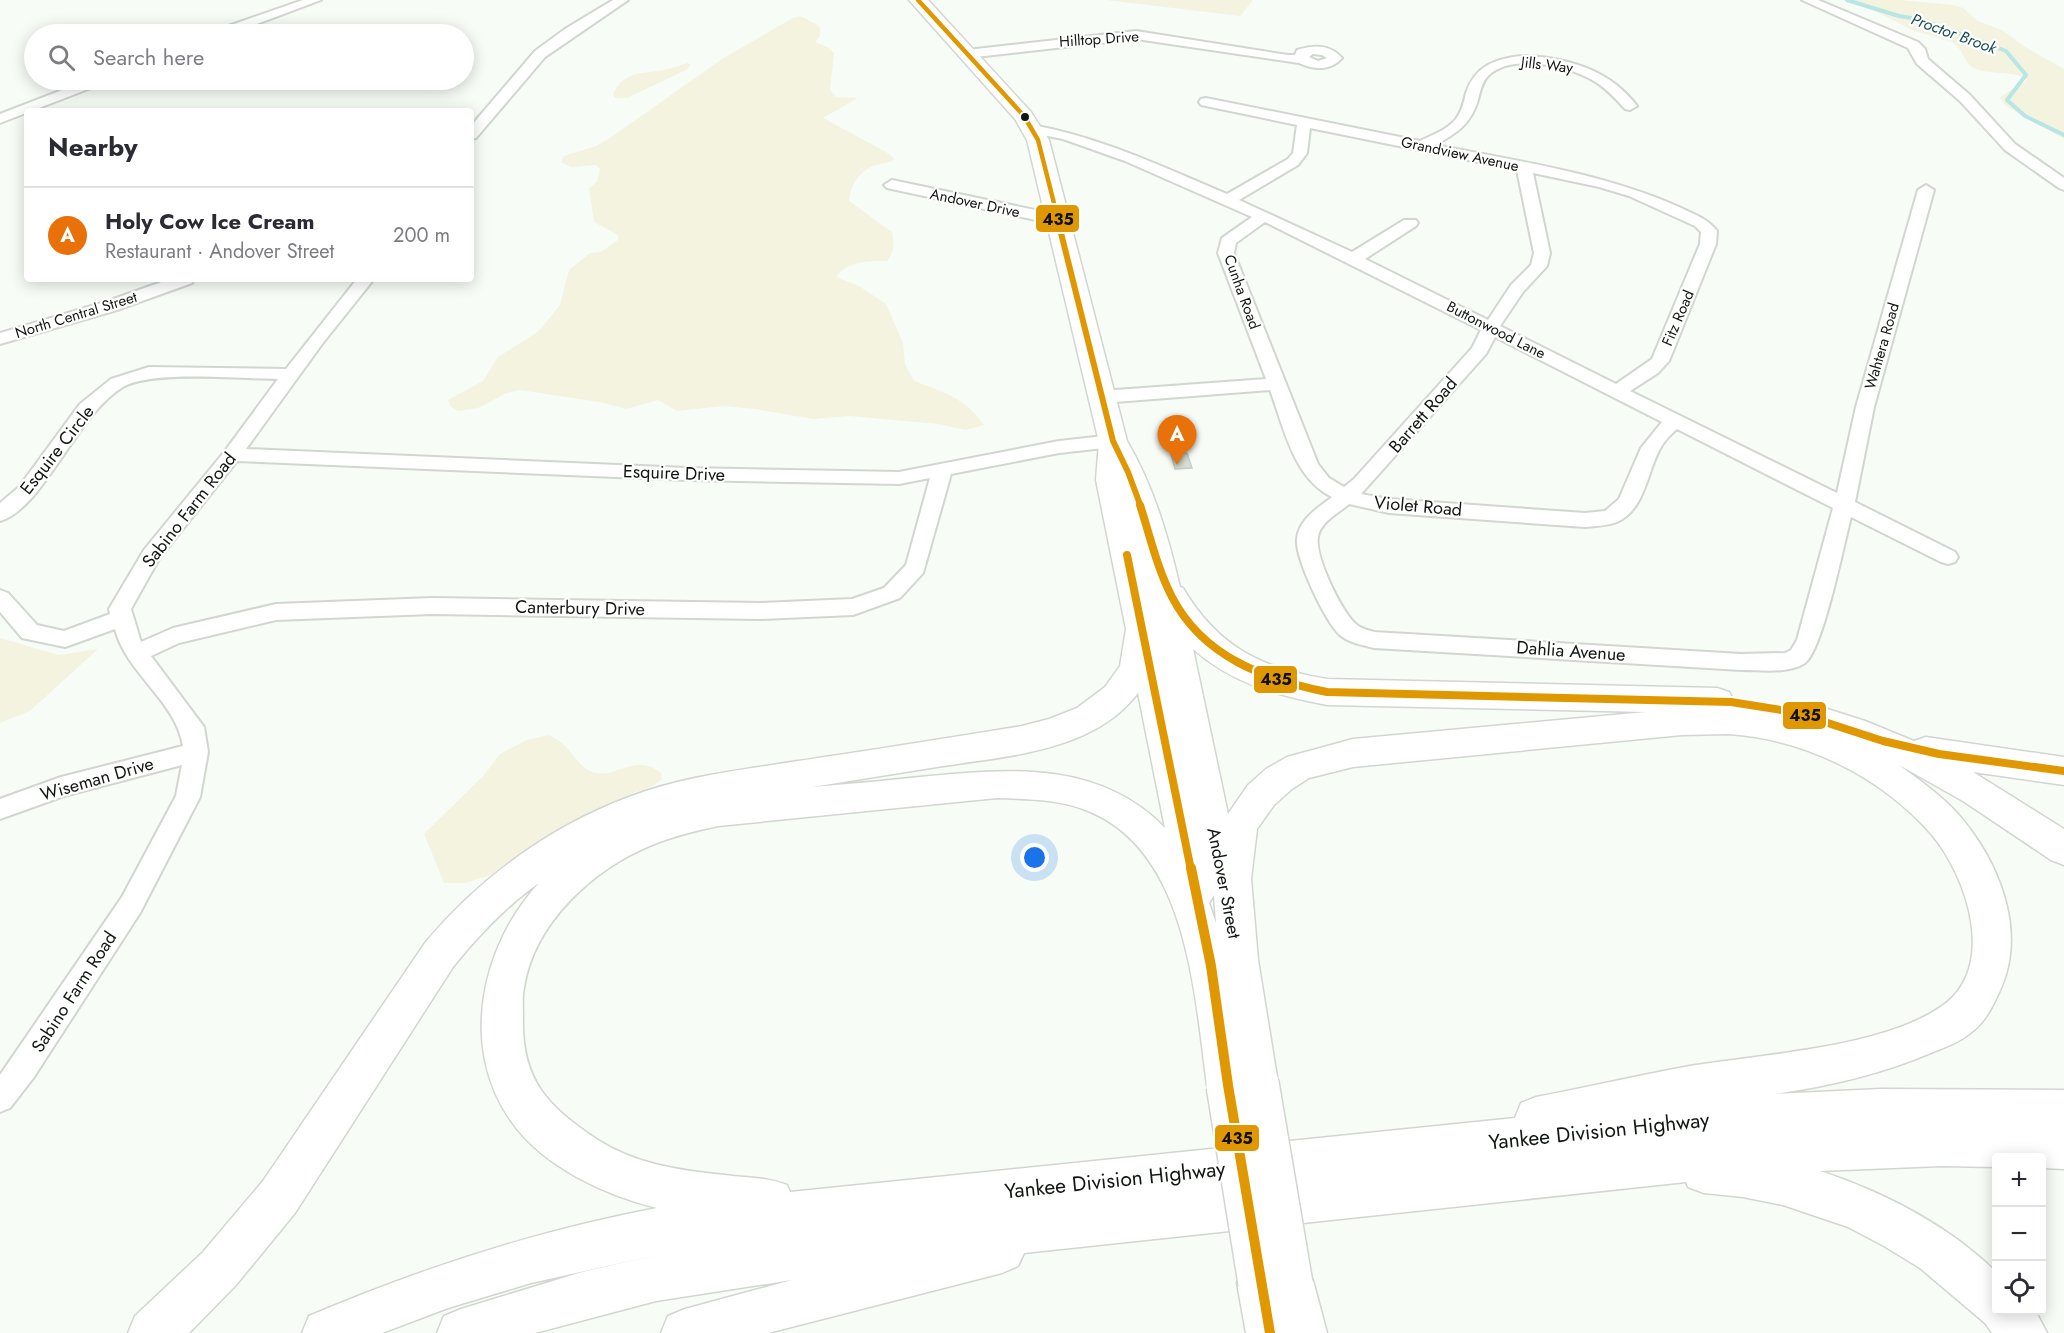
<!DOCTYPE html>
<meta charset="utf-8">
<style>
:root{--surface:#fff;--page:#f7f7f7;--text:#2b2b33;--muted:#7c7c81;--line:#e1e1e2;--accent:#626662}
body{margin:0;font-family:Jost,sans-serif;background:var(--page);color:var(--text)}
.controls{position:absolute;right:18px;bottom:18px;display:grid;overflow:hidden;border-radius:6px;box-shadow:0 3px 15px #0003}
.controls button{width:54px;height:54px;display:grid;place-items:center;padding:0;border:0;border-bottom:2px solid var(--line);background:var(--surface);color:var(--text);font:30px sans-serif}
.you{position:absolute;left:1035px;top:858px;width:21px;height:21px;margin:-15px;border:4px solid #fff;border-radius:50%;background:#1a73e8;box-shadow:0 0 0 9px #1a73e833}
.badge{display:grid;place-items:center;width:39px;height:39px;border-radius:50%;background:var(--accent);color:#fff;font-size:20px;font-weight:700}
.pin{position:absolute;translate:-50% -50px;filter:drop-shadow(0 2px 3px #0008)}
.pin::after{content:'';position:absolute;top:32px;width:21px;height:18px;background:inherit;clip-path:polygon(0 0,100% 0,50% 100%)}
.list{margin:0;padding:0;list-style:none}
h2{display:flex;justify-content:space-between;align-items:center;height:78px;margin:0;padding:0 24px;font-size:26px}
h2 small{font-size:20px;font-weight:400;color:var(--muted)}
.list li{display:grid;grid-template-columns:39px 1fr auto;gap:18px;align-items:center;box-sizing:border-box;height:96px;padding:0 24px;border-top:2px solid var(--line)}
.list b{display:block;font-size:22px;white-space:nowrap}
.list p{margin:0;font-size:20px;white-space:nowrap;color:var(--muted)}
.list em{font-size:20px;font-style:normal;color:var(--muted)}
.icon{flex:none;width:33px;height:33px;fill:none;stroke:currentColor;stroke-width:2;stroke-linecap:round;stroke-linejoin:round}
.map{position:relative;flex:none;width:2064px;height:1333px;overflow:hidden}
.search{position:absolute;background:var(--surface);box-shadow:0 3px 15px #0003;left:24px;top:24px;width:450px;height:66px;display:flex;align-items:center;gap:15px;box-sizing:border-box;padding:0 21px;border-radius:33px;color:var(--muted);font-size:22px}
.panel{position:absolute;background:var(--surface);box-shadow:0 3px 15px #0003;left:24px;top:108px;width:450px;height:174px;border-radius:6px}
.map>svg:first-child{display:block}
</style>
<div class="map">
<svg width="2064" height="1333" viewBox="0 0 2064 1333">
<rect width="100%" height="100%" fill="#f7fcf7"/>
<path fill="#f3f3e0" d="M1106 0H1253L1240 16Z
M1845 0H1900L1954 5 1963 8 1978 21 2002 30 2025 47 2064 69V139L2006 106 2000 98C2008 89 2021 89 2027 79 2011 70 1993 75 1976 69 1964 65 1964 49 1952 42L1912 30 1877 12Z
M800 16 816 24 820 28V36L815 42 829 48 834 53 830 90 836 97 858 98 823 118 886 152 895 159C890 163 883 163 877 165 859 170 851 185 849 201L892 232C894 244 895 251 887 261 869 261 847 261 836 277L859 286 886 304 903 343 905 364 914 381C944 392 965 398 984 425L966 430 938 424 850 416 813 419 755 409 723 406 677 411 658 400 626 409 599 402 520 390 507 393 478 408 458 411 451 407 448 400 483 381 498 357 539 331 560 305 569 270 590 253 601 252 618 240V235L594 222 589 189 597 181 600 169 596 165 571 167 561 162 564 156 596 146 610 138 722 59 791 19Z
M688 63 691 65 686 70 627 98H615L613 94C624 69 647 74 669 69 675 67 681 65 688 63Z
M0 638 59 655 98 649 30 711 0 723Z
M548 735C570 743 574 763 590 771 615 782 633 751 661 773L662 779 649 789 635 792 498 873 465 883H444L424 834 484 775 500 754 527 740Z"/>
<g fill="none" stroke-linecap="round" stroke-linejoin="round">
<path stroke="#b7e6e5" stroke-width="4" d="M1847 0 1899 16 1923 20 2006 51 2026 75 2007 100 2025 116 2064 135"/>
</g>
<path fill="#d8ded3" stroke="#c9cdc7" stroke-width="1.5" d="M1187 453 1192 468 1175 469 1171 454Z"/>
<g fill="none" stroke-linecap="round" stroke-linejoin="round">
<defs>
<path id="minor" d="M303 0H321L230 34H213L214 31Z
M613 0H628L545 57 476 138 471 139V126L535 51 565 29Z
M1802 0H1818L1918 42 1925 49 1928 59 1970 95 2015 144 2064 178V190L2059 188 2005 150 1960 101 1917 64 1908 48Z
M1136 31 1288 55H1295L1297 50C1314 45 1329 44 1342 58 1331 71 1314 70 1299 63L1136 39 967 58 960 54 967 50ZM1313 54 1322 55 1327 58 1318 61 1309 57Z
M1521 56C1565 57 1609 69 1637 106L1630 110 1625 109C1616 99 1606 88 1594 81 1569 66 1513 53 1489 75 1482 81 1480 92 1478 100 1471 124 1456 134 1435 145 1518 161 1601 173 1679 207 1693 214 1707 218 1717 231L1716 244 1669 361 1658 373 1630 391 1837 493 1856 407 1918 190 1926 185 1934 190 1874 407 1855 502 1955 552 1958 557 1955 562 1948 564 1941 562 1851 517C1844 543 1823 650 1805 663 1788 674 1761 670 1741 670L1374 648C1363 645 1349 643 1340 635 1325 621 1295 558 1297 539 1299 519 1318 508 1332 497 1293 478 1284 427 1270 390L1102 403 1096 401 1093 397 1096 393 1102 391 1266 379 1218 253 1222 238 1252 217 1125 161 1063 139 1027 132 1025 129 1027 126 1032 125C1100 137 1163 167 1227 194L1288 159 1293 153 1297 125 1201 105 1199 102 1201 99 1206 98 1420 141C1432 135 1447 130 1456 119 1462 111 1464 102 1466 93 1475 66 1495 59 1521 56ZM1310 128 1517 170 1534 253 1531 265 1511 285 1488 320 1365 259 1416 226 1418 223 1416 220H1404L1352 252 1239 200 1298 165 1307 153ZM1533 173 1599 187 1629 196 1695 226 1701 232 1700 244 1652 359 1616 384 1500 326 1523 292 1547 266 1550 253ZM1265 222 1481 330 1472 348 1354 479 1344 487 1329 478 1318 464 1234 253 1236 243ZM1495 337 1662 422 1641 448 1619 499 1605 511 1585 513 1389 499 1361 494 1486 354ZM1677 429 1833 508 1797 640 1791 650 1785 653 1741 654 1374 632C1368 630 1362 629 1357 625 1342 614 1314 555 1318 537 1320 522 1339 513 1349 504L1389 513 1585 527C1596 526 1607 526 1617 522 1646 509 1647 470 1661 447 1665 440 1671 434 1677 429Z
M88 80H106L104 83 0 123V114Z
M892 180 1059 215 1067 220 1059 225 887 188 884 185Z
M170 279H194L192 283 117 310 0 344V333L105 302Z
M357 279H374L322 344 246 449 687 468 899 472 1059 441 1113 435 1120 437 1123 441 1120 445 1113 447 1059 453 951 474 923 573 900 598 853 615 761 619 432 614 276 620 179 643 151 656 204 727 208 752 200 797 140 913 34 1077 10 1108 0 1112V1075L122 897 176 796 182 765 64 796 0 819V799L61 777 183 746C176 701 126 673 115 629L65 647 22 638 0 612V590L8 593 37 625 64 631 110 614 109 609 144 550 225 451 278 379C242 379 152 370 123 387 77 414 43 509 0 521V503L19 487 80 404 111 379 149 367 286 369ZM237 461 687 480 899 484 930 478 906 565 884 588 852 599 761 603 432 598 276 604 173 628 141 642 131 609 159 559Z"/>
<path id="highway" d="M909 0H928L1031 112 1049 140 1127 441C1154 487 1168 536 1180 587L1183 588C1218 647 1261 668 1327 679L1717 688 1729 692 1734 701 1730 708 1764 711 1802 721 1801 719 1806 710 1818 706 1865 721 1914 741 1926 737 2064 757V785L1973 772 2064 829V865L2051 860 1963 801 1899 765C1919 780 1941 795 1958 814 1998 860 2026 927 2002 986 1995 1002 1987 1020 1973 1031 1962 1041 1946 1047 1933 1052 1882 1074 1830 1086 1775 1094L1881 1089 2064 1090V1169L2042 1168V1158H1996V1167L1941 1166 1820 1171C1883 1192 1948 1225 1996 1272V1310H2035L2047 1333H1992L1985 1323 1920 1268 1884 1246 1848 1227 1783 1205 1743 1197 1704 1193 1688 1187 1686 1182 1024 1253 1018 1266 1002 1273 768 1333H661L668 1316 685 1309 792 1280 656 1301 535 1333H437L444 1316 461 1309 582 1272 666 1253 531 1283 448 1308 382 1333H302L309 1316C422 1268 536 1231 657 1208 605 1195 543 1167 511 1121 459 1047 481 946 539 883 506 906 478 936 453 967L295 1213 236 1285 189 1333H128L135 1316 203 1252 263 1181 425 943C479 878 551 826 629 797 683 776 741 770 798 761 873 750 947 738 1022 726L1049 719 1077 708 1105 687 1120 666 1126 629 1096 480 1099 442 1027 140 1015 119ZM1193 649C1231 683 1278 696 1327 705L1646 712 1353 739 1287 757 1266 769 1248 785 1228 814ZM1138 693 1165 828C1101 762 1014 768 930 776 891 780 851 784 812 787 856 780 899 773 943 766 1009 756 1094 751 1138 693ZM1729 734C1805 739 1882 777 1932 835 1967 877 1998 967 1942 1006 1884 1047 1766 1054 1696 1065 1643 1074 1590 1087 1536 1097L1521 1103 1515 1118 790 1192 787 1185C767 1177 746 1178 725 1175 682 1171 635 1164 598 1140 547 1106 521 1080 523 1016 523 1007 522 997 524 988 534 923 593 869 652 845 674 836 695 831 718 826L997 798C1025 799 1056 799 1083 809 1188 847 1194 992 1207 1085L1213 1099 1228 1105 1244 1098 1257 1103 1272 1097 1278 1083 1258 960 1251 879 1257 829 1274 805 1292 789 1309 778 1353 767 1682 735ZM1214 895 1216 923 1209 903Z
M1260 1260 1277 1266 1291 1261 1308 1267 1314 1284 1327 1333H1246L1237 1283 1243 1266Z"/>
</defs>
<use href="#minor" stroke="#d1d6d1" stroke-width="4"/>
<use href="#highway" stroke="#d1d6d1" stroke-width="3"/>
<use href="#minor" fill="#fefffe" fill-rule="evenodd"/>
<use href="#highway" fill="#fefffe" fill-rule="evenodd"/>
<defs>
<path id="highway-bridge" d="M1257 1083 1291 1284
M1228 1085 1260 1283"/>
</defs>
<use href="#highway-bridge" stroke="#d1d6d1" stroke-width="46" stroke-linecap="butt"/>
<use href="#highway-bridge" stroke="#fefffe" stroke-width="43"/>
<defs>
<path id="bus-1-far3" d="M918 0 1024 116 1038 140 1059 223"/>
<path id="bus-1-far2" d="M1058 221 1113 441 1128 472 1141 507"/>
<path id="bus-1-far1" d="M1140 505C1150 536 1157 568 1172 597 1203 657 1264 679 1327 692L1731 702 1794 712 1883 741 1939 754 2064 771
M1127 555 1191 870"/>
<path id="bus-1" d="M1191 868 1211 966 1228 1085 1270 1333"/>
</defs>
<use href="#bus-1-far3" stroke="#fff" stroke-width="8"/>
<use href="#bus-1-far2" stroke="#fff" stroke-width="10"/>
<use href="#bus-1-far1" stroke="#fff" stroke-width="12"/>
<use href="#bus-1" stroke="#fff" stroke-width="14"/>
<use href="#bus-1-far3" stroke="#e09802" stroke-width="4.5"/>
<use href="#bus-1-far2" stroke="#e09802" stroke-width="6"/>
<use href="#bus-1-far1" stroke="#e09802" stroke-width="8"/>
<use href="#bus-1" stroke="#e09802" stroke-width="10"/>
</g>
<circle fill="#111611" stroke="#fff" stroke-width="2" cx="1025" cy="117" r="5"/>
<g text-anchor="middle" stroke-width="4.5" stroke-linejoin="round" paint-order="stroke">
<g font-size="15" fill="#111611" stroke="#fff">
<text transform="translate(1099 39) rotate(-4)" y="5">Hilltop Drive</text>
<text transform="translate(1547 65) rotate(7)" y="5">Jills Way</text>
<text transform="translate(1460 154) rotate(12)" y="5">Grandview Avenue</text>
<text transform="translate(975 203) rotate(12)" y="5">Andover Drive</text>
<text transform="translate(1242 292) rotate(70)" y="5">Cunha Road</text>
<text transform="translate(76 315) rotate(-17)" y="5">North Central Street</text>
<text transform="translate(1678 318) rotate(-67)" y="5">Fitz Road</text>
<text transform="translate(1496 330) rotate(27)" y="5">Buttonwood Lane</text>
<text transform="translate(1882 346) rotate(-74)" y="5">Wahtera Road</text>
</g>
<g font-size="16" font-style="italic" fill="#174f50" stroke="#fff">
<text transform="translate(1954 33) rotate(20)" y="6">Proctor Brook</text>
</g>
<g font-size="18" fill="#111611" stroke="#fff">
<text transform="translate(1423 415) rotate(-49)" y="6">Barrett Road</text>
<text transform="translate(57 450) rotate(-52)" y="6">Esquire Circle</text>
<text transform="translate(674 473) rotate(2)" y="6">Esquire Drive</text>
<text transform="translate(1418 506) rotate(5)" y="6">Violet Road</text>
<text transform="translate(189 510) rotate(-52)" y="6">Sabino Farm Road</text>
<text transform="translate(580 608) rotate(1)" y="6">Canterbury Drive</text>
<text transform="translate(1571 651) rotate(4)" y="6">Dahlia Avenue</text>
<text transform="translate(97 779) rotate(-16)" y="6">Wiseman Drive</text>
<text transform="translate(1224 883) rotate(79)" y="6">Andover Street</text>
<text transform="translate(74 992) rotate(-57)" y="6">Sabino Farm Road</text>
</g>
<g font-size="21" fill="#111611" stroke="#fff">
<text transform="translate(1599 1131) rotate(-6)" y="7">Yankee Division Highway</text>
<text transform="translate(1115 1180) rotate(-6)" y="7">Yankee Division Highway</text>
</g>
</g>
<g stroke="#fff" stroke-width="2">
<rect x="1035" y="204" width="45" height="29" rx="6" fill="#e09802"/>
<rect x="1253" y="665" width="45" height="29" rx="6" fill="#e09802"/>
<rect x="1782" y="701" width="45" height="29" rx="6" fill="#e09802"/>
<rect x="1214" y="1124" width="46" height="28" rx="6" fill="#e09802"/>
</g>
<g font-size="16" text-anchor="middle" font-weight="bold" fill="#111">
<text x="1058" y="225">435</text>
<text x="1276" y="685">435</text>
<text x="1805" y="721">435</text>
<text x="1237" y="1144">435</text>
</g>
</svg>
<div class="controls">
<button>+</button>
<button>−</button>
<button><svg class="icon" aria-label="locate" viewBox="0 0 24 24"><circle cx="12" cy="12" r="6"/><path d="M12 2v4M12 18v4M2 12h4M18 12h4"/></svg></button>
</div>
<div class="you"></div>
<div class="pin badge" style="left:1177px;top:465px;background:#e8710a">A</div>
<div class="search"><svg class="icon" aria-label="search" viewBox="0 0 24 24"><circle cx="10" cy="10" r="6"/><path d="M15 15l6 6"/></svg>Search here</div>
<section class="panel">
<h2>Nearby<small></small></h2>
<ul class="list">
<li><span class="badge" style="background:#e8710a">A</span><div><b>Holy Cow Ice Cream</b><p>Restaurant · Andover Street</p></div><em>200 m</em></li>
</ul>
</section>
</div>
